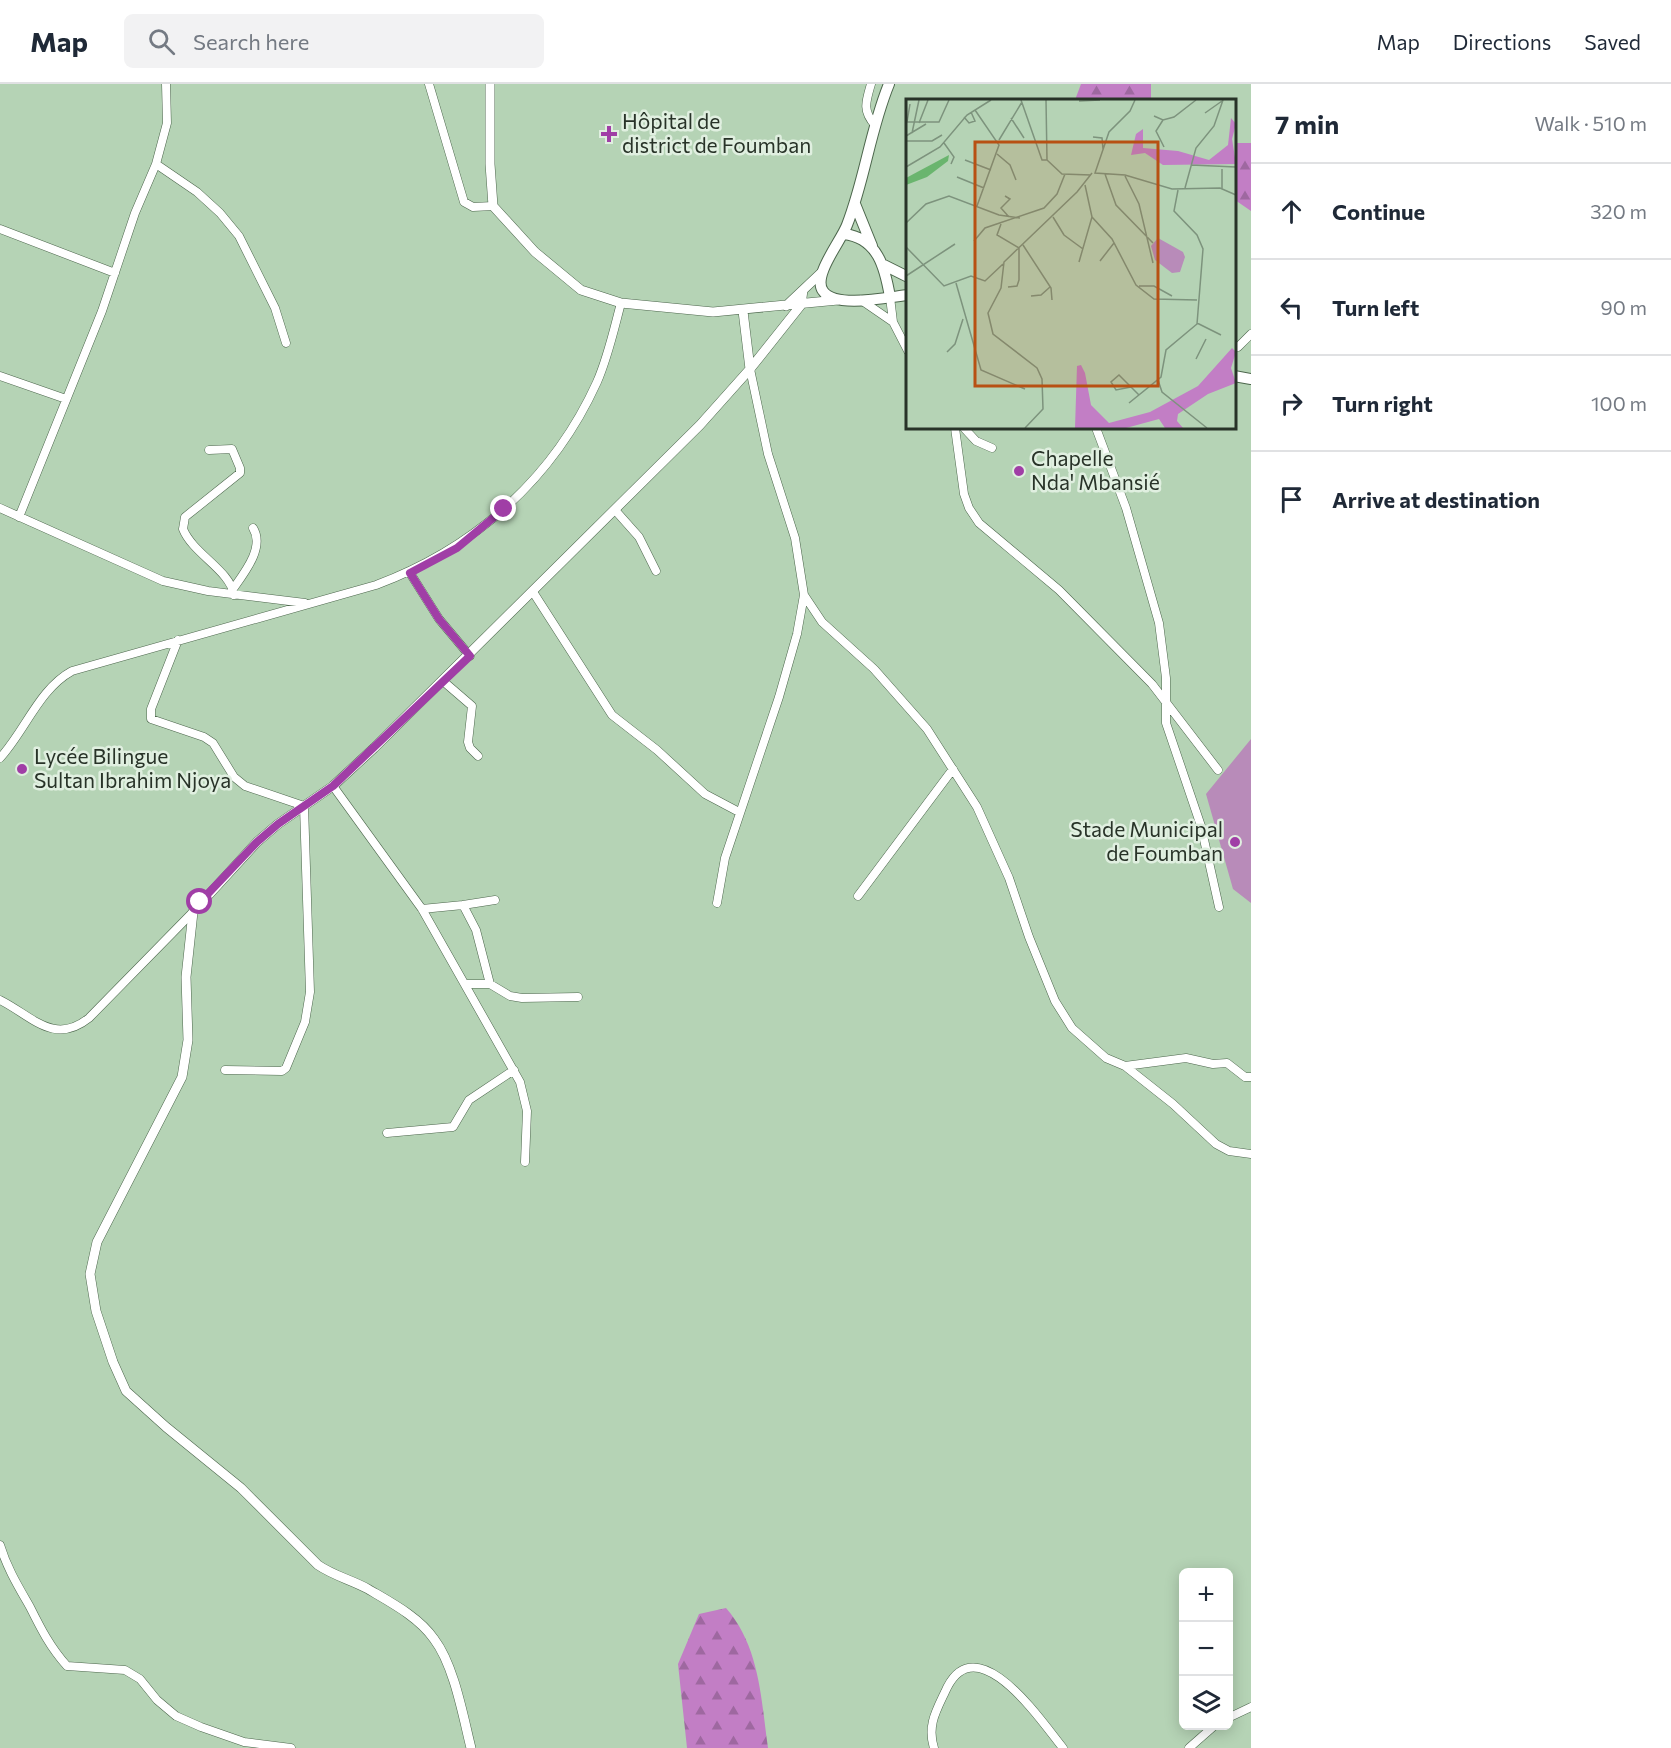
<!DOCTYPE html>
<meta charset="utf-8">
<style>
:root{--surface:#fff;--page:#f2f2f3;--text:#1f2937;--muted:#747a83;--line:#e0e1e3}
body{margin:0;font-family:Commissioner,sans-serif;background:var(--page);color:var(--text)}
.controls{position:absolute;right:18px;bottom:18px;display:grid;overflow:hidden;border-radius:9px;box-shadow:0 3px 15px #0003}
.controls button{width:54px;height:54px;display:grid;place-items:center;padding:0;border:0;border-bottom:2px solid var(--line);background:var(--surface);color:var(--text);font:30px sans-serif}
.stop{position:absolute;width:18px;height:18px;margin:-14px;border:4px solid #a03ea6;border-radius:50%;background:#fff}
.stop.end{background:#a03ea6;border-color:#fff;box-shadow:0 2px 6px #0008}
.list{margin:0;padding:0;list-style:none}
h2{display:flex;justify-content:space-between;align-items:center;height:78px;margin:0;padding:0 24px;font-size:26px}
h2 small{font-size:20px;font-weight:400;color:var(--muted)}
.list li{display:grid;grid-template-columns:39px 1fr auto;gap:18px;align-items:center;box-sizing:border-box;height:96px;padding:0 24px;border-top:2px solid var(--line)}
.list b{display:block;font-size:22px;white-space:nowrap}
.list em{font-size:20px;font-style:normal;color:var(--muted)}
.icon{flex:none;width:33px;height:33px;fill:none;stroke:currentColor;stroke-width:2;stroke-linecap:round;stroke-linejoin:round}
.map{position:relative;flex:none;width:1251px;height:1664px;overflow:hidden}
header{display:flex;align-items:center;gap:36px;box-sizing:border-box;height:84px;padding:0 30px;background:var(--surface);border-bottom:2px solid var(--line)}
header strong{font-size:28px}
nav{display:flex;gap:33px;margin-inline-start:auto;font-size:21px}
.search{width:420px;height:54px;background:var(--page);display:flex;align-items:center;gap:15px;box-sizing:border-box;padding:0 21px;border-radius:9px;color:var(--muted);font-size:22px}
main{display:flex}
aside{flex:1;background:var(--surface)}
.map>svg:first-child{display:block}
</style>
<header>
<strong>Map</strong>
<div class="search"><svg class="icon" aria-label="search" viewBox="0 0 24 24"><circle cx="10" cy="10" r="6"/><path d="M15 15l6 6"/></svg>Search here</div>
<nav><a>Map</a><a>Directions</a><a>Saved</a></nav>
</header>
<main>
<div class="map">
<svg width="1251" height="1664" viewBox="0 0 1251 1664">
<defs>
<pattern id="forest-firs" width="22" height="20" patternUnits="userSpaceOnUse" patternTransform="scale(1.5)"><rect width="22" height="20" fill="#c27ec5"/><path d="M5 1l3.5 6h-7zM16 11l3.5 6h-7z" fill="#9e68a0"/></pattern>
</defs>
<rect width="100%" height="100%" fill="#b5d3b5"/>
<path fill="#b88bb9" d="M1251 655V819L1233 805 1206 710Z"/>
<path fill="url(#forest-firs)" d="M1081 0H1151V16H1075Z
M1234 59H1251V127L1235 116Z
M726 1524C760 1563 761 1615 768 1664H687L678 1580 699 1530Z"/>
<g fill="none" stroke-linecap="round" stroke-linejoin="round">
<defs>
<path id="minor" d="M429 0 464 118 473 123 493 122
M871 0C866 17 862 27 875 41
M156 80 197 108 220 129 239 152 275 224 286 259
M0 145 115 189
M890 213 893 238 908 267
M861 216 893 238
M1238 263 1251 250
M0 292 66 315
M955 344 964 410 969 424 979 439 1059 506 1152 600 1218 686
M964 344 976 357 992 364
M1096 344 1126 424 1159 539 1166 594V639L1201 742 1219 823
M209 366 232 365 240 384V389L185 433 183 445C193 470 230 486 234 511
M0 424 163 497 208 507 305 519
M615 426 639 453 656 487
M19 433 102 227 135 129 156 80 167 39 166 0
M410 489 439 535 470 572
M233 505C245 488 265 463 253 444
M533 508 612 631 657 666 705 710 739 728
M804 511 822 538 874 585 927 645 977 723 1009 794 1029 853 1055 917 1072 944 1106 974 1125 982 1173 1020 1216 1060 1229 1067 1251 1070
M178 556 151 625V635L204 653 213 659 234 693 245 702 304 722 310 908 305 938 286 984 282 987 225 986
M443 597 472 622 468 658 470 664 478 672
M0 674C25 647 39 605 72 587L376 501C475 464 553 395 597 298 608 273 614 245 621 219
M333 702 422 825 520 998 527 1027 525 1078
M858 812 953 685
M717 819 725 774 779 613 797 550 804 511 795 454 768 370 750 285
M463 821 495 816
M422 825 463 821 476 846 490 900
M465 900H490L510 912 522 914 578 913
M0 916C32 932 54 962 89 934L193 828
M1125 982 1186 974 1213 980 1227 979 1245 993H1251
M387 1049 453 1043 469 1016 514 986
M0 1461C7 1484 18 1502 30 1523 41 1545 50 1563 67 1582L125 1586 140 1595 157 1616 176 1632 201 1643 244 1658 291 1664
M1228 1634 1251 1623
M934 1664C927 1642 936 1627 945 1608 975 1538 1041 1637 1063 1664
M1189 1664 1214 1642"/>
<path id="tertiary" d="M490 0V80L493 122 535 168 581 206 621 219 713 228 838 216
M786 222 822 188
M743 227 750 285
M471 1664C463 1632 454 1581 434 1555 419 1533 390 1518 368 1505 352 1496 334 1492 318 1481L241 1404 166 1343 126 1307 113 1278 96 1227 90 1190 97 1158 182 993 188 956 186 893 193 828 257 758 278 740 333 702 374 664 700 341 750 285 801 221 803 206"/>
<path id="secondary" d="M889 0C870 46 865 95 847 141 841 157 812 192 823 207 835 225 889 213 908 211
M855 120 872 162
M844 150C878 154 885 184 890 213
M884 181 908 193
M1234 292 1251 295"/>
</defs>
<use href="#minor" stroke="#4c664c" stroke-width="9"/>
<use href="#tertiary" stroke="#4c664c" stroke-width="10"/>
<use href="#secondary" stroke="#4c664c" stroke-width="12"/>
<use href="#minor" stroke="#fff" stroke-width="8"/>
<use href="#tertiary" stroke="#fff" stroke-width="9"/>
<use href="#secondary" stroke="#fff" stroke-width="10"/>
</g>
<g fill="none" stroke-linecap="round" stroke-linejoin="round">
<path stroke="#a03ea6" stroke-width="8" d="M200 818 257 758 278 740 333 702 470 572 439 535 410 489 457 464 504 425"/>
</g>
<g fill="#a03ea6" stroke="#e0efe0" stroke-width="2">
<path d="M606 41h6v6h6v6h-6v6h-6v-6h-6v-6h6z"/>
<circle cx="1019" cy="387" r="6"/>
<circle cx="22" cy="685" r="6"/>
<circle cx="1235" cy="758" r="6"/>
</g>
<g text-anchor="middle" stroke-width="5" stroke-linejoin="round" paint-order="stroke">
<g font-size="21" fill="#283328" stroke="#e0efe0" text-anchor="start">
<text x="622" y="45">Hôpital de<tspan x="622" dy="24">district de Foumban</tspan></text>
<text x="1031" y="382">Chapelle<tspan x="1031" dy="24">Nda' Mbansié</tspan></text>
<text x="34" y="680">Lycée Bilingue<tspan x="34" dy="24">Sultan Ibrahim Njoya</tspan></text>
<text x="1223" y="753" text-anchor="end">Stade Municipal<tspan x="1223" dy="24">de Foumban</tspan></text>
</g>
</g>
<g transform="translate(906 15)">
<rect width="330" height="330" fill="#b5d3b5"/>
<path d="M252 139 277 153 279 158 274 173 266 174 249 161 245 147Z" fill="#b88bb9"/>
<path d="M325 19 330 25 326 40 330 65 257 66 239 54 225 56 230 35 237 30V49L272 52 303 61 322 46ZM326 249 330 253 325 269 330 284 302 295 272 315 271 322 277 329H259L253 320 220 329H169L171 267 175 266 179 274 185 306 203 324 244 313 292 287Z" fill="#c27ec5"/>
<path d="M43 56 42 62 21 78 0 86V79Z" fill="#6ab56e"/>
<path fill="none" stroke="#7d937d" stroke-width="1.5" d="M115 1 136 61H141M140 1 141 61 156 75 185 76M229 1 224 12 203 33 189 74 219 76 266 90 314 89 330 96M173 2 194 1M69 11 93 46 71 107M299 14 316 2M248 17 257 21 268 18 290 1M58 18 63 24 69 22 65 13M105 19 118 39M257 21 250 32 258 48M0 23H33L43 1M1 23 4 5M13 24 22 1M6 34 13 1M0 37 20 25M187 38 196 39 197 50M93 41 116 3M0 42H26L36 36M38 44 48 58 45 65M91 55 104 66 110 81M59 61 85 71M285 66 330 68M0 68 34 48 61 16 85 1M199 75 210 106 247 144M219 77 233 105 247 164M51 78 78 89M279 89 290 49 308 27 317 1M316 90V70M99 97 104 100 95 109 103 118M147 118 158 136 177 150M186 118 206 140 230 186 248 200 291 201M0 124 20 105 43 97 93 116 114 119M95 125 91 136 113 149V181L111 187 102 188M68 142 79 129 138 109 151 95 159 75M117 146 145 189 146 201M0 148 38 187 65 177 79 182 97 165M194 162 208 144M173 163 186 118 179 86M0 177 49 145M50 184 75 271 119 290M233 187H248L266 197M125 197 135 196 144 188M291 224 315 236M41 253 49 245 57 220M290 260 300 240M252 281 256 293 301 329M225 288 210 291 205 283 213 276 233 296M223 304 255 278 260 251 291 225 297 150 291 136 268 112 272 91M119 329 137 310 136 280 131 269 87 235 82 214 95 189 98 163 171 93 186 74"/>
<path fill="#b85013" fill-opacity="0.15" stroke="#b85013" stroke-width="3" d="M69 43H252V287H69Z"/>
<rect width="330" height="330" fill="none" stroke="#283328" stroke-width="3"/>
</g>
</svg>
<div class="controls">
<button>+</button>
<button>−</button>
<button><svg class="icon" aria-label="layers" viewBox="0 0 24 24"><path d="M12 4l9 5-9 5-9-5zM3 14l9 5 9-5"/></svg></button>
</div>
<div class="stop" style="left:200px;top:818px"></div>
<div class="stop end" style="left:504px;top:425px"></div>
</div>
<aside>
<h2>7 min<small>Walk · 510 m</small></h2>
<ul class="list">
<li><svg class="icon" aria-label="ahead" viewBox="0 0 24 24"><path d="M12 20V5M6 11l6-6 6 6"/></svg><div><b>Continue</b></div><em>320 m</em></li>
<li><svg class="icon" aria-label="left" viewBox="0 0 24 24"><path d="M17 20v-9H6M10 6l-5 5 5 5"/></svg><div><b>Turn left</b></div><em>90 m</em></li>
<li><svg class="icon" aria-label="right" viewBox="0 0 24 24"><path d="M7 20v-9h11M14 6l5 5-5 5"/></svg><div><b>Turn right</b></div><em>100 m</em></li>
<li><svg class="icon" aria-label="arrive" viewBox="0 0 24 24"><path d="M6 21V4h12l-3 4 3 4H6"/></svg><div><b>Arrive at destination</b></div></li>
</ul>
</aside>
</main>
